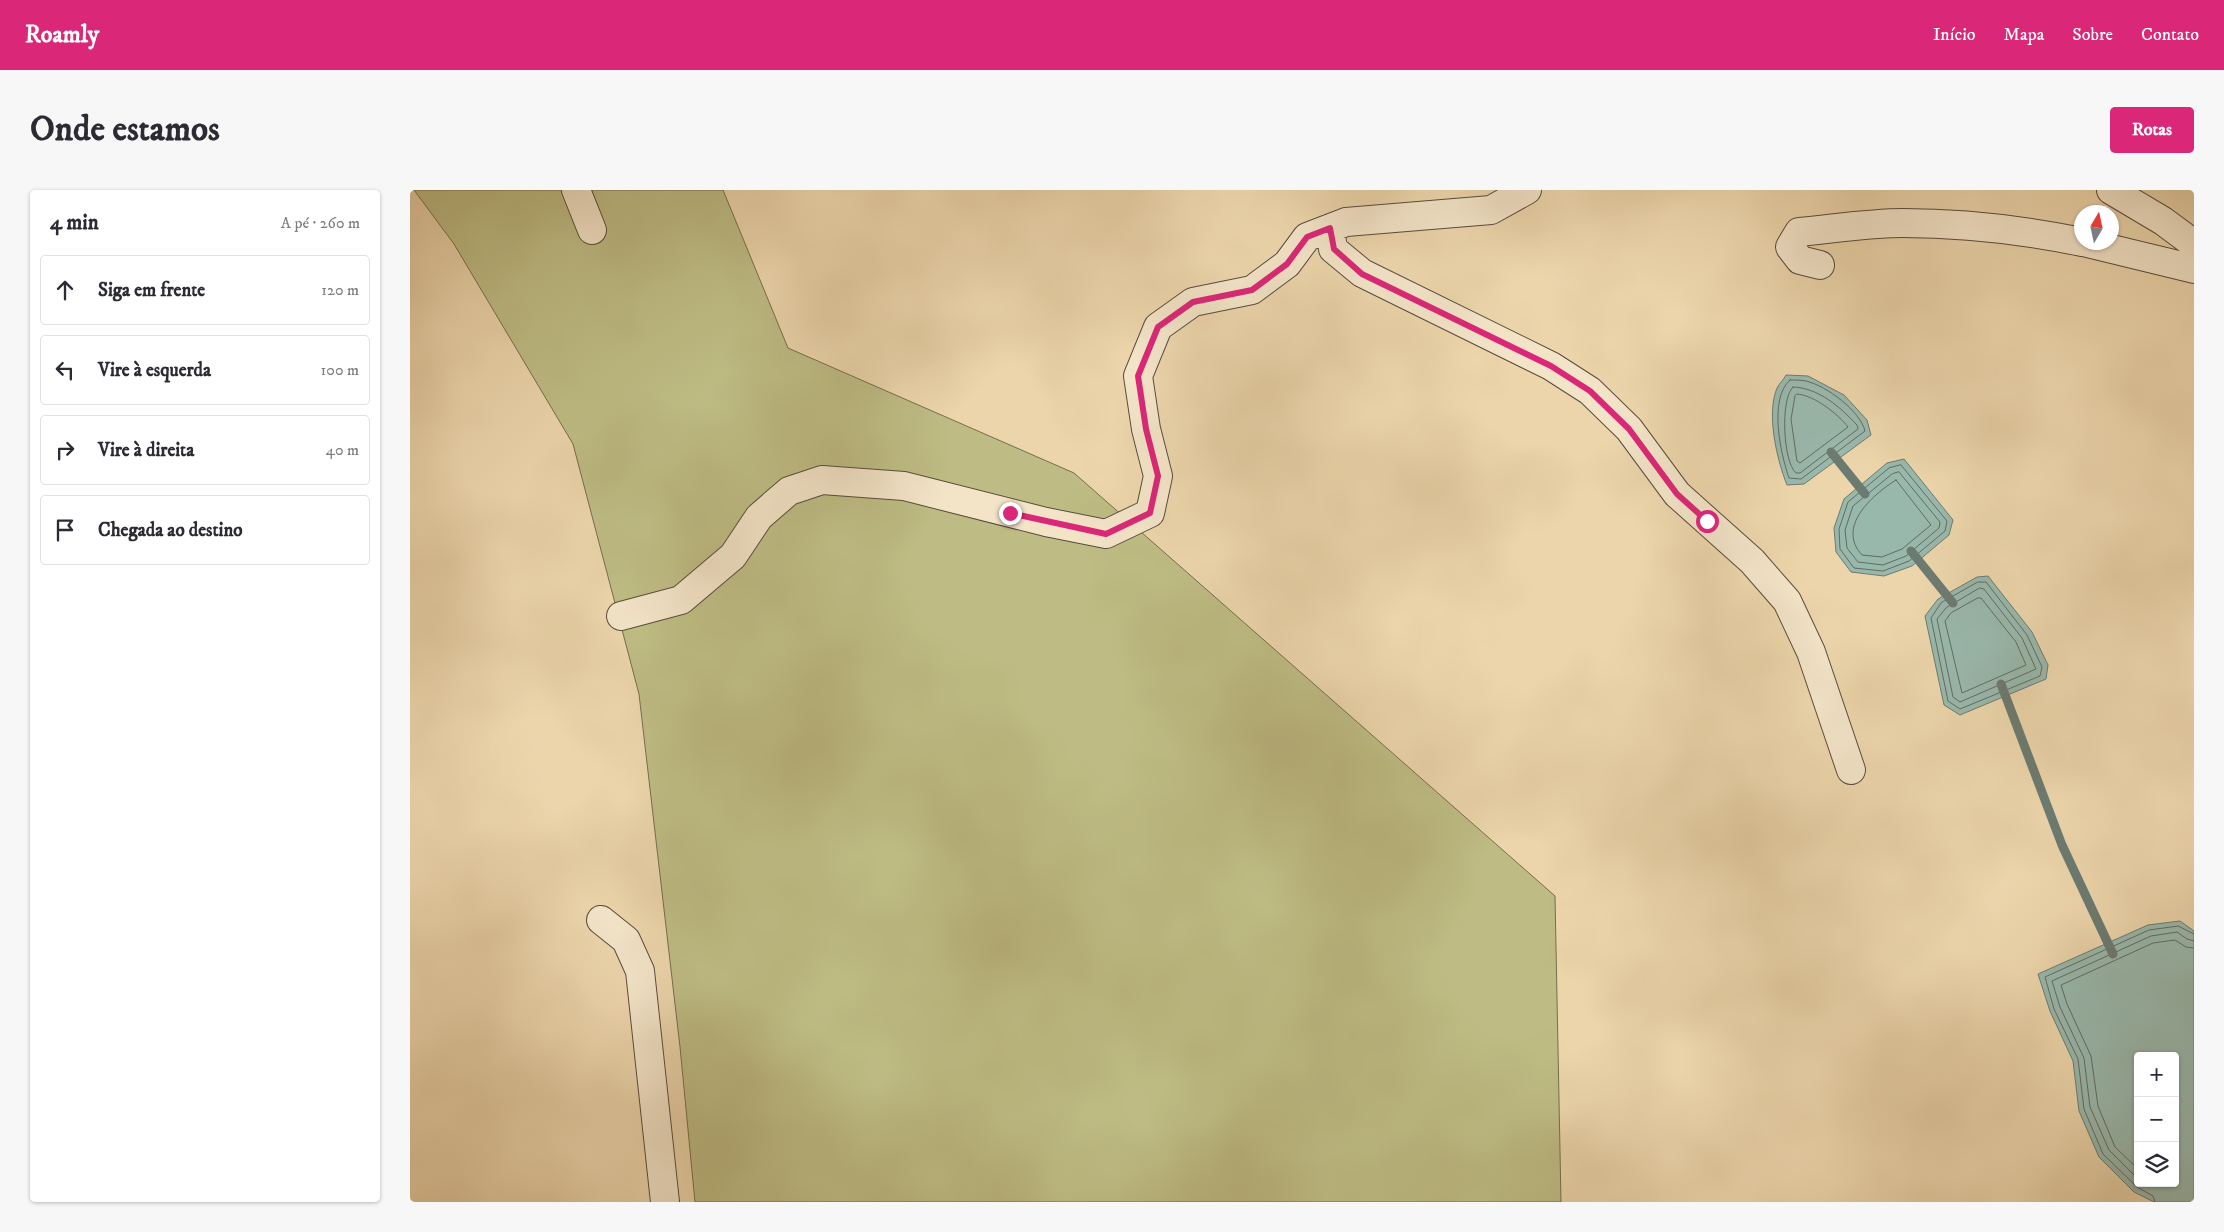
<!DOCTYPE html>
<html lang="pt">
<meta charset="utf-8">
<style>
:root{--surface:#fff;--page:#f7f7f7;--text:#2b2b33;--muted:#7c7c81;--line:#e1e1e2;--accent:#db2777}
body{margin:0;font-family:"IM FELL DW Pica",serif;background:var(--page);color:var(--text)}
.controls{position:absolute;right:15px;bottom:15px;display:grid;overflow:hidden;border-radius:5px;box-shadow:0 1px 4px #0004}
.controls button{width:45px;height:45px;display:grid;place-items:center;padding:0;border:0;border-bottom:1px solid var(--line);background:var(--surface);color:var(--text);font:25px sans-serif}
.compass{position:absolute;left:1664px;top:15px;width:45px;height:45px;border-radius:50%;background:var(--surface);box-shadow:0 1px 4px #0004;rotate:9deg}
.stop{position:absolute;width:15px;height:15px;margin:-11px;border:4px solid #db2777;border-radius:50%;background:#fff}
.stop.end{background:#db2777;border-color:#fff;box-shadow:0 1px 5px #0008}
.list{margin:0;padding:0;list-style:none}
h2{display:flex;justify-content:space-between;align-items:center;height:65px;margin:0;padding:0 20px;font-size:21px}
h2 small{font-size:16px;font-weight:400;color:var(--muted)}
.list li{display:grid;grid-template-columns:32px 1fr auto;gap:15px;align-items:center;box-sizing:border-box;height:70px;margin:0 10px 10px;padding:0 10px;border:1px solid var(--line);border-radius:5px}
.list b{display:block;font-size:19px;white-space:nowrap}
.list em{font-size:16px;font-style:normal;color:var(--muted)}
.icon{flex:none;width:28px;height:28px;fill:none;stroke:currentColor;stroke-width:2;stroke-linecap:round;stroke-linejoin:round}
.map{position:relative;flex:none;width:1784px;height:1012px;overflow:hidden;border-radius:5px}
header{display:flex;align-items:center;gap:30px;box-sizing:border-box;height:70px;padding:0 25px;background:var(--accent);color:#fff}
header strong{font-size:24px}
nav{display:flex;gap:28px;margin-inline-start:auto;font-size:18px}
.intro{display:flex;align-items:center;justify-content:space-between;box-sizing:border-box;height:120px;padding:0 30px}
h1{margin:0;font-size:35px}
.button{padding:12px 22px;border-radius:5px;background:var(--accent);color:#fff;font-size:18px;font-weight:700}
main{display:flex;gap:30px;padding:0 30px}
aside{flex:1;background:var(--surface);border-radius:5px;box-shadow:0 1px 4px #0004}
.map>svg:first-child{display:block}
</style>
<header>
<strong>Roamly</strong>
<nav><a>Início</a><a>Mapa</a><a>Sobre</a><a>Contato</a></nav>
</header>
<div class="intro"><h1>Onde estamos</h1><a class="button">Rotas</a></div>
<main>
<aside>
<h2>4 min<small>A pé · 260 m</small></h2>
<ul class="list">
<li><svg class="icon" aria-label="ahead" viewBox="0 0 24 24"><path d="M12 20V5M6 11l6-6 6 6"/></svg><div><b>Siga em frente</b></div><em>120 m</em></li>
<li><svg class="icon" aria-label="left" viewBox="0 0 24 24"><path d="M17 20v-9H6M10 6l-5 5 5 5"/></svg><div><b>Vire à esquerda</b></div><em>100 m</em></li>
<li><svg class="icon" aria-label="right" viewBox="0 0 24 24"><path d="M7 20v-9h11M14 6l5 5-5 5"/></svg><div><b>Vire à direita</b></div><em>40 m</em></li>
<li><svg class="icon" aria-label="arrive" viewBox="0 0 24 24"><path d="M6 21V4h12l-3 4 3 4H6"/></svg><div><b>Chegada ao destino</b></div></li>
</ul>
</aside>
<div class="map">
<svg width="1784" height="1012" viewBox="0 0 1784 1012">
<rect width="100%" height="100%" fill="#ecd5ab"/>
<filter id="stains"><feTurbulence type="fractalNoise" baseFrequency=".004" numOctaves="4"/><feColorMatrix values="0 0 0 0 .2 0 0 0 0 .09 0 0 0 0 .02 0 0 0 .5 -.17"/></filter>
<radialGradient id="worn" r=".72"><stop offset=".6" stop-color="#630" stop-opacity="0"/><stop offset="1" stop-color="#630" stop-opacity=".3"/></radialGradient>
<path fill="#bebc84" stroke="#746e4e" d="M4 0H313L378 158 664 283 1145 706 1151 1012H285L270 857 229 504 163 254 44 54Z"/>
<path fill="#99b8ac" stroke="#6c7b71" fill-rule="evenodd" d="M1376 185 1398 186 1434 205 1457 230 1461 245 1394 294 1377 295C1367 270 1356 224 1367 198 1369 194 1374 189 1376 185Z
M1494 269 1543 330 1539 345 1502 376 1474 386 1441 382 1426 362 1424 338 1434 309 1477 273Z
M1578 386 1622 442 1638 475 1636 489 1550 525 1534 515 1515 426 1528 409 1567 387Z
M1770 731 1784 741V1012H1744L1724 1002 1689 967 1669 921 1663 871 1640 821 1628 784 1738 735ZM1728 866H1765V993H1728Z"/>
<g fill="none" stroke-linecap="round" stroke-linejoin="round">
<path stroke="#616c62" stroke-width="1" d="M1380 190C1385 190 1391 190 1396 191 1417 196 1450 221 1455 241L1391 289 1379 288C1371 265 1358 209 1380 190Z
M1383 197C1409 198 1430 217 1447 235L1448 239 1390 283H1386C1373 272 1370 209 1383 197Z
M1387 204C1404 205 1428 224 1438 237L1390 273 1387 271 1381 229 1385 206Z
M1491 275 1537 331 1535 341 1499 371 1473 381 1444 378 1430 359 1429 339 1438 312 1479 278Z
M1489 282 1530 332 1529 338 1496 366 1473 375 1448 372 1437 358 1435 340 1443 316 1482 284Z
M1486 290 1521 335 1492 359 1472 367 1452 365C1426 337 1462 305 1486 290Z
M1568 392H1576L1617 445 1632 477 1630 486 1550 519 1538 511 1521 428 1531 413Z
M1570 398 1574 399 1612 448 1626 479 1550 512 1543 507 1527 429 1536 418Z
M1568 408H1571L1606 452 1616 475 1552 503 1535 431 1541 423Z
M1728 979 1705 957 1688 916 1681 866 1657 814 1651 795 1743 753 1765 750 1776 757 1784 758
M1728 989 1699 960 1680 917 1674 868 1650 817 1642 791 1741 746 1767 742 1777 749 1784 751
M1745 1012 1743 1006 1727 997 1693 964 1674 919 1668 869 1644 819 1635 787 1739 740 1768 736 1784 744"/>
<path stroke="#6c7b71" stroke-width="9" d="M1421 262 1455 304
M1501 361 1543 413
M1591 494 1652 655 1703 764"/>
<defs>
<path id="minor" d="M166 0 182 40
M1701 0 1753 31 1784 54
M920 38 923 59 952 83 1141 176 1180 201 1219 239 1267 304 1342 371 1377 411 1401 462 1441 580
M1673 52 1784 79
M1410 75 1390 70 1380 57 1389 42C1423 39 1458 33 1493 33 1552 33 1613 40 1672 52
M211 426 271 410 323 366 349 327 379 301 412 290 494 296 636 332 696 344 740 323 748 286 736 239 728 186 748 137 783 112 842 100 877 74 897 47 936 32 1081 20 1117 0
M191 730 216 750 230 781 255 1012"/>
</defs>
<use href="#minor" stroke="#5a4c3d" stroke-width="30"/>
<use href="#minor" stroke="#f3e4c8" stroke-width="28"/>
</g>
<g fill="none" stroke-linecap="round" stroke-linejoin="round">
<path stroke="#db2777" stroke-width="6" d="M600 323 696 344 740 323 748 286 736 239 728 186 748 137 783 112 842 100 877 74 897 47 920 38 924 59 952 84 1141 176 1180 201 1219 239 1267 304 1297 331"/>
</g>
<rect width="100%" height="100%" filter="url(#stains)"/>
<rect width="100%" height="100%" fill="url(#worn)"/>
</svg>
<div class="controls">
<button>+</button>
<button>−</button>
<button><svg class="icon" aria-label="layers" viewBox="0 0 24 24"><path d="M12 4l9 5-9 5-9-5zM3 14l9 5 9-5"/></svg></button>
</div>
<svg class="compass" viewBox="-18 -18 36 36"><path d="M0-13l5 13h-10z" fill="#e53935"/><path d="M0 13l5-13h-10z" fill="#7c7c81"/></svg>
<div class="stop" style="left:1297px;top:331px"></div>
<div class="stop end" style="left:600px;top:323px"></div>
</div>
</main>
